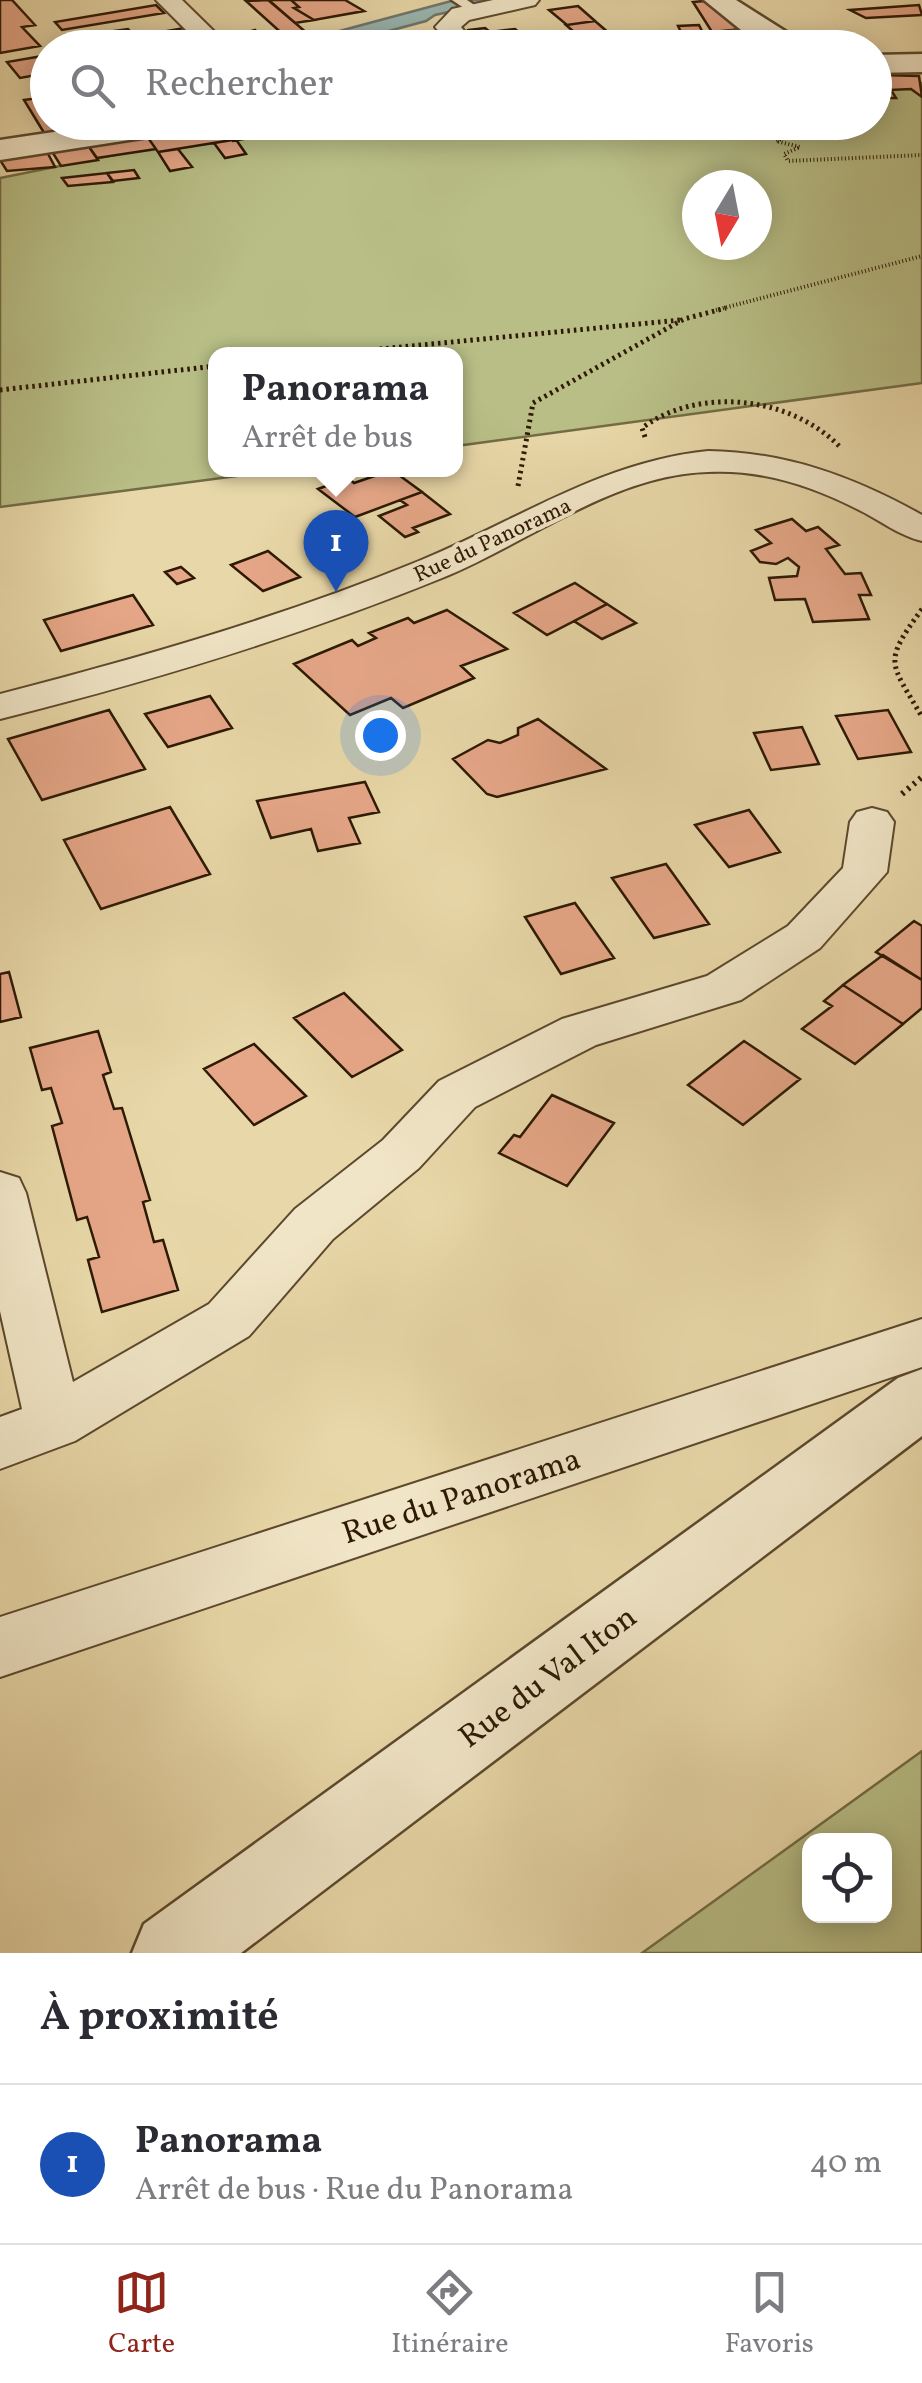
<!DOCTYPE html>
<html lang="fr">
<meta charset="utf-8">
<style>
:root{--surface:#fff;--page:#f2f2f3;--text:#2b2b33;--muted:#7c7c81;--line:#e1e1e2;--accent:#8f2418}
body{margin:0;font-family:Vollkorn,serif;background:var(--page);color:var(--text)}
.controls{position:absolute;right:30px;bottom:30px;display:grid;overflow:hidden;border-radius:20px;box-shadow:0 5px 25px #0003}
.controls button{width:90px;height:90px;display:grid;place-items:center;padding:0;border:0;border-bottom:2px solid var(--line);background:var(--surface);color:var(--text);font:50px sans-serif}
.compass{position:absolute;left:682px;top:170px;width:90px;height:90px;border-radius:50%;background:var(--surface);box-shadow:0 5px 25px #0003;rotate:190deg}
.you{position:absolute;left:380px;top:735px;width:35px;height:35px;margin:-25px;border:8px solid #fff;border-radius:50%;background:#1a73e8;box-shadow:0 0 0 15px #1a73e833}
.badge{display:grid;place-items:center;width:65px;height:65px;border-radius:50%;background:var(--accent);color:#fff;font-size:32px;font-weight:700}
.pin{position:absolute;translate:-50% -82px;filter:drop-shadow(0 2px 5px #0008)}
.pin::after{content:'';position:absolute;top:52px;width:35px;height:30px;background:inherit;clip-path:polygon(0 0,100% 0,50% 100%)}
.popup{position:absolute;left:208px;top:347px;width:255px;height:130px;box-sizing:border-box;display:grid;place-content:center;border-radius:20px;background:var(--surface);filter:drop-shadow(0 2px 8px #0005);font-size:32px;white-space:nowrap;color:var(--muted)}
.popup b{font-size:38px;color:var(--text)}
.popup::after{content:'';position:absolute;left:50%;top:100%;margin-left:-20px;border:20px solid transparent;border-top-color:var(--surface)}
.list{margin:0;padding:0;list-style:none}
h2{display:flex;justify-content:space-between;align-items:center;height:130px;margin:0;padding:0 40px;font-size:42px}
h2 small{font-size:32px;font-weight:400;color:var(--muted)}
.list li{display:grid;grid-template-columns:65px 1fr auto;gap:30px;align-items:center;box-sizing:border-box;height:160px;padding:0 40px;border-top:2px solid var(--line)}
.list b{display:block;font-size:38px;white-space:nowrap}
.list p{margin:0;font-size:32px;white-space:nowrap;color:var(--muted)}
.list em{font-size:32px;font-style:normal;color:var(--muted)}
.icon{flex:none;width:55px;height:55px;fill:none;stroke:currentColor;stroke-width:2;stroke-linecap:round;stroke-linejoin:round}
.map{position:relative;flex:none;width:922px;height:1953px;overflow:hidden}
.search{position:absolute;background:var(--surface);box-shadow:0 5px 25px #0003;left:30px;right:30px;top:30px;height:110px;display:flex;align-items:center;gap:25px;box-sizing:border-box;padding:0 35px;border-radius:55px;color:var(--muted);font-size:38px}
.sheet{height:290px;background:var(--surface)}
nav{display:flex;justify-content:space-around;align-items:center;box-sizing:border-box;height:140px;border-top:2px solid var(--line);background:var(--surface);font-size:28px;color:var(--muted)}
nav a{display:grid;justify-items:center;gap:5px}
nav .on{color:var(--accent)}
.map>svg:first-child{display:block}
</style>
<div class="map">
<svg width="922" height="1953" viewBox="0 0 922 1953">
<rect width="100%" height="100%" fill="#e8d7a8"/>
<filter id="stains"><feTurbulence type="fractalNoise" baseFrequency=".002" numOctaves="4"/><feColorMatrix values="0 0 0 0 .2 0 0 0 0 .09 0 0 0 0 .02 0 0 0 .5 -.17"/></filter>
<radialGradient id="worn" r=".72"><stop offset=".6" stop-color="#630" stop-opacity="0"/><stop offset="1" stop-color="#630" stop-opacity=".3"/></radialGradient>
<path fill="#b8be86" stroke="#726c45" stroke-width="2.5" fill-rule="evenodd" d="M922 83V383L456 446V354H216V470H282L0 507V178L273 123 874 122 875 85ZM697 185H757V245H697Z
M922 1751V1953H642ZM810 1840H884V1916H810Z"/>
<path fill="#9bb7b2" stroke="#6f786c" stroke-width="2.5" d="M455 0H503L435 15 426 21 329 47 276 48Z"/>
<path fill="#e6a788" stroke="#2d1904" stroke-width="2.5" d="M0 0H12L35 25 22 27 40 46 0 53Z
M268 0 271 2 308 34 287 38 246 1Z
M268 0H291L299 7 294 8 314 20 295 23Z
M291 0H345L364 11 314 20 294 8 299 7Z
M704 1 743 29 712 32 693 2Z
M156 5 164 13 62 30 55 22Z
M919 5 922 15 866 18 850 10Z
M578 6 595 21 567 25 549 10Z
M595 21 618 41 589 45 566 25Z
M699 25 705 37 685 40 678 26Z
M184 28 203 48H176L161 32Z
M485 28 490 32 515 29 521 34 482 44 469 30Z
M128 29 146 48H97L86 35Z
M255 30 271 44 241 48 230 38Z
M436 31 451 48H430L421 38Z
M48 55V73L20 78 7 62Z
M874 74 882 75 896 98H876Z
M882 75 919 76 922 97 911 89 890 90Z
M38 98 48 122H53L60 133 46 136 24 100Z
M303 122 307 127 233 141 220 124Z
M220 124 232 140 158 152 146 135Z
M146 135 156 149 97 158 87 144Z
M232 140 237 141 246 154 225 158 214 143Z
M87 144 98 160 61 166 51 150Z
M178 149 192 167 170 171 158 152Z
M46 150 55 167 7 171 0 160Z
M134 170 139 178 113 181 107 173Z
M107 173 113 182 68 186 62 178Z
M392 470 422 492 355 517 318 489 348 478 354 483Z
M422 492 450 514 413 528 418 532 405 537 379 516 407 505 400 500Z
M792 519 806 531 818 527 839 545 826 549 845 574 861 573 871 595H859L869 619 813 622 805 599 775 600 769 578 797 576 799 567 788 558 776 564 760 562 751 551 771 543 756 530Z
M268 551 300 577 263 591 231 565Z
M181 567 194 578 177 584 165 572Z
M575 583 607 604 547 635 514 613Z
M133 595 153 625 61 651 44 620Z
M607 604 636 623 602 639 574 621Z
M447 610 507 649 461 666 474 678 403 708 391 698 350 715 294 664 352 640 358 646 376 638 369 633 408 618 414 623Z
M210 696 232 728 168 747 145 714Z
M109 710 145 769 42 800 8 739Z
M888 710 911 752 858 759 836 716Z
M538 719 606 769 497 797 487 794 453 759 488 740 500 743 518 735V728Z
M802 727 819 764 771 770 754 733Z
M365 782 379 812 349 818 360 843 318 851 311 829 271 838 257 801Z
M170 807 210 874 101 909 64 840Z
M749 810 780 852 729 867 695 825Z
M666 864 709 924 654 938 612 878Z
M575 903 614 958 561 974 525 917Z
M914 921 922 926V980L876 952Z
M883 955 922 980V1008L903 1024 843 985Z
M9 972 21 1017 0 1022V974Z
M843 985 903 1024 855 1064 802 1029 832 1006 824 1001Z
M344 993 402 1050 352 1077 294 1018Z
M98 1031 111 1072 103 1075 114 1109 122 1108 150 1200 143 1202 154 1242 163 1240 178 1290 102 1312 88 1260 99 1257 87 1217 77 1220 52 1126 62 1123 51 1088 42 1090 30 1048Z
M744 1041 800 1079 743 1125 688 1085Z
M254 1044 306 1096 254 1125 204 1069Z
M552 1095 614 1123 567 1186 499 1153 514 1135 520 1137Z"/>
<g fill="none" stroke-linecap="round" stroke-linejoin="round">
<defs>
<path id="service" d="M452 0H467L483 11 473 14Z"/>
<path id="minor" d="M156 0H182L231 48H204Z
M493 0H539L535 5 469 20 461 27 479 48H453L435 27 452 9Z
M708 451C786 452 854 477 922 515V541C900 536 881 521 861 511 813 486 762 469 708 472 611 475 529 543 442 578 297 637 151 681 0 719V694C143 657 282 617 419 561 517 521 600 462 708 451Z
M872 808 887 812 894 822 887 872 820 948 741 1000 596 1045 475 1107 419 1168 333 1239 249 1336 75 1441 0 1469V1417L22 1409 0 1311V1172L19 1178 26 1193 73 1382 209 1304 295 1209 383 1140 439 1081 562 1019 707 976 788 926 843 868 850 822 857 812Z
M922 1319V1367L0 1677V1617Z"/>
<path id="tertiary" d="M704 0H736L812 48 763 43 671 48 675 42 741 30Z
M922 54V72L874 73V55Z
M121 122H202L187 131 0 160V140Z
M922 1369V1436L241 1953H132L144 1924 898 1378Z"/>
</defs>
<use href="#service" stroke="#5c482d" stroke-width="5"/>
<use href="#minor" stroke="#5c482d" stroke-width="4"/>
<use href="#tertiary" stroke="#5c482d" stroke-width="5"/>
<path stroke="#2d1904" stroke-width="4" stroke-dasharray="1 2.5" stroke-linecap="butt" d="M795 122 793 127 804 131 776 141 800 147 784 154 788 161 922 155
M716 310 922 256"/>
<path stroke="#2d1904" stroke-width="5" stroke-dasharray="2.5 4" stroke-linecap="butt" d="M328 354 680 320
M0 390 216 366
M645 437 642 428C698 386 791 396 840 447
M518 486 533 403 684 319 726 308
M922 609C882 664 890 661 922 717"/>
<path stroke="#2d1904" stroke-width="6" stroke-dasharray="2.5 5" stroke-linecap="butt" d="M902 794 922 777"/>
<use href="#service" fill="#f0e5c6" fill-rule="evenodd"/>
<use href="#minor" fill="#f0e5c6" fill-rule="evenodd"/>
<use href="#tertiary" fill="#f0e5c6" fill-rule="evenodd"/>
</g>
<g text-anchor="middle" stroke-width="8" stroke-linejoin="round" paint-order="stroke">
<g font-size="22" fill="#2d1904" stroke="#f0e5c6">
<text transform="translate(492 539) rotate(-25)" y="8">Rue du Panorama</text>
</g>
<g font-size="32" fill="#2d1904" stroke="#f0e5c6">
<text transform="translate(461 1495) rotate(-18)" y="11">Rue du Panorama</text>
<text transform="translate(547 1676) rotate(-37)" y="11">Rue du Val Iton</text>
</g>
</g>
<rect width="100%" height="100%" filter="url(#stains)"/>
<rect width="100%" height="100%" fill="url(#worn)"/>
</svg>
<div class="controls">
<button><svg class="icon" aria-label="locate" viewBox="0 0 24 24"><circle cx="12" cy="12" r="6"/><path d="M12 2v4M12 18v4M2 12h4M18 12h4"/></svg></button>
</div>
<svg class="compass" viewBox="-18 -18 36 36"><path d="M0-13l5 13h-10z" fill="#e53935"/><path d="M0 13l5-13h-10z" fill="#7c7c81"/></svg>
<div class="you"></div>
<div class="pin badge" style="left:336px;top:592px;background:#1a4fb4">1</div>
<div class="popup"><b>Panorama</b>Arrêt de bus</div>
<div class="search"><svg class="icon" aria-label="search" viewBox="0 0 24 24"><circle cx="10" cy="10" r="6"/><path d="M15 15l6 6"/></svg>Rechercher</div>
</div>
<section class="sheet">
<h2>À proximité<small></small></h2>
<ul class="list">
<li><span class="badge" style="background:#1a4fb4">1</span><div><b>Panorama</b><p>Arrêt de bus · Rue du Panorama</p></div><em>40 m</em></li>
</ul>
</section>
<nav>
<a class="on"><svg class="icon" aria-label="map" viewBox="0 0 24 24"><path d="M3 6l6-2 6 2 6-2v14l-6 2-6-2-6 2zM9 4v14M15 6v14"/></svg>Carte</a>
<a><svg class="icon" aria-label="directions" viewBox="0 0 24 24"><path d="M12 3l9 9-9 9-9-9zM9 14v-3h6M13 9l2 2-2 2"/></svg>Itinéraire</a>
<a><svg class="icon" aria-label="saved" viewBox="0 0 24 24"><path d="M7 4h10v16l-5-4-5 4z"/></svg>Favoris</a>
</nav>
